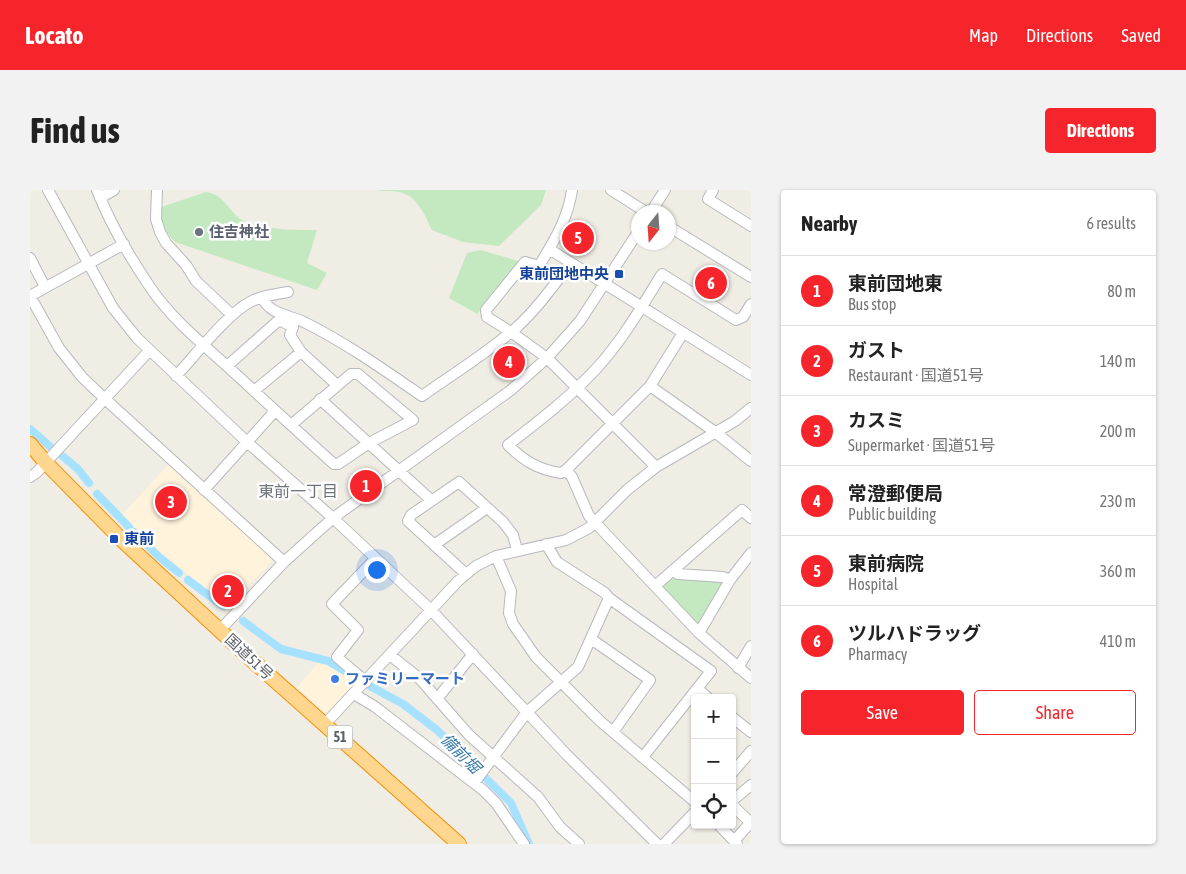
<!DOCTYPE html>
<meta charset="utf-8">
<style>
:root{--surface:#fff;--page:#f2f2f2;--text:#222;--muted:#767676;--line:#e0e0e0;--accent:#f6252b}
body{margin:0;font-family:"Asap Condensed","Noto Sans JP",sans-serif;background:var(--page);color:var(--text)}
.controls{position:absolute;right:15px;bottom:15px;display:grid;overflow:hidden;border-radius:5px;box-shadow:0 1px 4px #0004}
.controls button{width:45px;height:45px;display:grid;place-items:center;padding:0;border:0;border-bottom:1px solid var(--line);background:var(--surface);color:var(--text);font:25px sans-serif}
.compass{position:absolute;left:601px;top:15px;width:45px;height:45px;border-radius:50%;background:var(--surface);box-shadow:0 1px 4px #0004;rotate:197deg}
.you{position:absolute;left:346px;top:379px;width:18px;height:18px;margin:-12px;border:4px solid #fff;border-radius:50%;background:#1a73e8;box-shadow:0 0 0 8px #1a73e833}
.badge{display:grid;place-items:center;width:32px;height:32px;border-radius:50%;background:var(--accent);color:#fff;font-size:16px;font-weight:700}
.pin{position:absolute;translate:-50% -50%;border:2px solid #fff;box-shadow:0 1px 5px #0006}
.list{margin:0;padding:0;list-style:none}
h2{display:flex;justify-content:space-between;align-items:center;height:65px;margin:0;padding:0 20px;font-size:21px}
h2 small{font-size:16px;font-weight:400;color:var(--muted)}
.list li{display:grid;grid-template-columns:32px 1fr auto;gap:15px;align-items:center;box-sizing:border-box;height:70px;padding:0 20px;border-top:1px solid var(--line)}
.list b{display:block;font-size:19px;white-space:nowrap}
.list p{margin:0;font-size:16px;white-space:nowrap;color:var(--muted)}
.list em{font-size:16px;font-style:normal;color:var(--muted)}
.actions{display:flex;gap:10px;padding:15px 20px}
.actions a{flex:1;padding:11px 0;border:1px solid var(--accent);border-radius:5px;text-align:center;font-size:18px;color:var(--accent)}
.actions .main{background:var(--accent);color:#fff}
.icon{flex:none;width:28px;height:28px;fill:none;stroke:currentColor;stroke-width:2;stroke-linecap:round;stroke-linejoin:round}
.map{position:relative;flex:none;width:721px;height:654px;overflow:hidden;border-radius:5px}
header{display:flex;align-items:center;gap:30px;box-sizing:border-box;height:70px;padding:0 25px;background:var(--accent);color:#fff}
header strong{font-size:24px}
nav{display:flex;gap:28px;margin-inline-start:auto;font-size:18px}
.intro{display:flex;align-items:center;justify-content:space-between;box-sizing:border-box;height:120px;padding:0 30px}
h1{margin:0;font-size:35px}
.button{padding:12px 22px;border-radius:5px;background:var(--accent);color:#fff;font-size:18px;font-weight:700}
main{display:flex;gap:30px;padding:0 30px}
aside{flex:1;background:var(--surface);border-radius:5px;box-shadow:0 1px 4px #0004}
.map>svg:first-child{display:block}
</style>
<header>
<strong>Locato</strong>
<nav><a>Map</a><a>Directions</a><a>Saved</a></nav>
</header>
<div class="intro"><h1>Find us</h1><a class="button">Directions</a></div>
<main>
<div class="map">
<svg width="721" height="654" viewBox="0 0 721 654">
<rect width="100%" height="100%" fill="#f0ede5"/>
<path fill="#fff3db" d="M140 273 240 366 241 372 200 416 187 408 128 360 92 325Z
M290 471 304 477 329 493 300 524 295 523 267 497Z"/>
<path fill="#c4e9c0" d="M345 0H516L511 15 469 56 433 52 402 40C395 26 387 5 369 2 361 0 353 2 345 0Z
M176 2C194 4 198 21 212 30 230 40 267 40 287 40L277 73 297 83 287 100 145 52 133 39 131 17Z
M451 60 488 71 489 75 447 124 419 108 437 63Z
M639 389 691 390 693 393 671 432 667 433 632 397Z"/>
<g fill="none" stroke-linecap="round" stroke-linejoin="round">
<path stroke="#a6e2ff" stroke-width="8" d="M0 239 22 258
M30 264 48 279 59 293
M67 304 99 337
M104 342 129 367 149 383
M158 390 193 416
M213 431 251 459 298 471 315 481
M338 495 373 514 407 540 481 613 499 654"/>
<defs>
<path id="minor" d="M18 0 83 118 107 148 217 252 303 328 401 420 537 565 627 654
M67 0C79 31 101 69 120 97 140 127 170 152 197 176 233 209 268 242 304 274H308L339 253 383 230 328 184H321L261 235
M127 0 126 29 130 42 136 53 156 75 166 91 202 125
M542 0C538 29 524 51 509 76L495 72 456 120 457 127 481 142 517 168 626 277
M581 0 616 22
M683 0 678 9 721 36
M70 8 84 0
M621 22 635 0
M638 36 721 87
M519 59 721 185
M0 68 15 97
M0 106 29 158 52 187 74 208 254 372
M0 106 94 54
M233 108C237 123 261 126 274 132 316 153 353 179 392 206 423 184 457 163 486 138 507 119 524 96 540 73
M653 143 620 196 536 280 531 283C508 280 493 270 478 255 509 231 539 208 566 179 592 151 612 116 632 84L706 130 713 127 721 114
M197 176 249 130 263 137 260 145 271 162 307 195
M146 186C165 166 197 124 220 112 231 106 245 104 258 102
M620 196 685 242 721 271
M224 201 271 162
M290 209 401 310
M536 280 542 287 559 326 669 443 721 488
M0 287 6 283 119 161
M174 300 245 221
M516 354 527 372 575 403 579 408
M404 355 457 318
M466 366 481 401 479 423 483 434 506 467 570 531 665 612
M643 380 648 384 693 387 700 390
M436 384 378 331 381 325 429 292 473 332 483 345 487 360
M625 396 712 320 721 328
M190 440 254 372 303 328 481 200 517 168 550 131 608 42
M669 443 700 390 721 363
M561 449 620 490 583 542
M360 465 390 489 439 545 508 607 530 637 549 654
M708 478 721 456
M336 492 307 467 328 440 302 414 346 368
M668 499 678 508
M324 504 344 516 453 600 466 613 494 654
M407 509 443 464
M702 527 721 542
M295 534 428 391 446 376 466 366 536 350 559 338 597 300 626 277 705 231 721 218
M702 583 721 561
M444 593 497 522 548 477 579 408 681 481 613 567
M702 611 721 595
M702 615 721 633
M689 635 707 654
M704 651 721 632
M634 654 665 622"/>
<path id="highway" d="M0 254 16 273 92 350 223 471 429 654"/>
</defs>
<use href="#minor" stroke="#b6b9bd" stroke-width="12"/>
<use href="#highway" stroke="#f58f00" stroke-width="16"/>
<use href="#minor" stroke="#fff" stroke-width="10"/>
<use href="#highway" stroke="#ffd68d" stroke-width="14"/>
</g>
<circle fill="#6b7280" stroke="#fff" stroke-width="2" cx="169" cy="42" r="5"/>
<g fill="#1a4fb4" stroke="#fff" stroke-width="2">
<rect x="584" y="79" width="10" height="10" rx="2.5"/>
<rect x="79" y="344" width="10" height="10" rx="2.5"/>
</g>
<circle fill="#3f7fe0" stroke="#fff" stroke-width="2" cx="305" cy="489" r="5"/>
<g text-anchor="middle" stroke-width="5" stroke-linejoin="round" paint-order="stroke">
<rect fill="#fff" stroke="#8e9195" stroke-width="1" x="297.5" y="535.5" width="25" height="23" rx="4"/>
<g font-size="14" font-weight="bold" fill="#5d6267">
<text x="310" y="552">51</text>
</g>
<g font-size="15" font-weight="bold" fill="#5b616d" stroke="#fff" text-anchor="start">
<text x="179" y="47">住吉神社</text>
</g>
<g font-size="15" font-weight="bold" fill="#164399" stroke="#fff" text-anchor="end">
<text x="579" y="89">東前団地中央</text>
<text x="94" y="354" text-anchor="start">東前</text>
</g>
<g font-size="15" fill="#5d6267" stroke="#fff">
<text transform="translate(219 467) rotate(43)" y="5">国道51号</text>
</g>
<g font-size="15" font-weight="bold" fill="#366cbe" stroke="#fff" text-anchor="start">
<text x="315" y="494">ファミリーマート</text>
</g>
<g font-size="16" fill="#6e7479" stroke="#fff">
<text x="268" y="307">東前一丁目</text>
</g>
<g font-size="16" font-style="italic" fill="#3679a7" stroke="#fff">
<text transform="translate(431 563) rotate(45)" y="6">備前堀</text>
</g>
</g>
</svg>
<div class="controls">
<button>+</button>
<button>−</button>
<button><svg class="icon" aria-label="locate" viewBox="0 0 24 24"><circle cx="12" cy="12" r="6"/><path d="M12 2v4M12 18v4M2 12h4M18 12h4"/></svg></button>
</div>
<svg class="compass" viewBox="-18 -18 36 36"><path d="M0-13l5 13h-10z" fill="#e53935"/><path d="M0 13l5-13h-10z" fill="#767676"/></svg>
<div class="you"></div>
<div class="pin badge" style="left:336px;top:296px">1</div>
<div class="pin badge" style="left:198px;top:401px">2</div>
<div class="pin badge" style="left:141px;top:312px">3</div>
<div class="pin badge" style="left:479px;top:172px">4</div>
<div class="pin badge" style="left:548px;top:48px">5</div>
<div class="pin badge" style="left:681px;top:93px">6</div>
</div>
<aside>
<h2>Nearby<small>6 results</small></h2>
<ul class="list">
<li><span class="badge">1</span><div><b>東前団地東</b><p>Bus stop</p></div><em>80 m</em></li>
<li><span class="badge">2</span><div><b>ガスト</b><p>Restaurant · 国道51号</p></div><em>140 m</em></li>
<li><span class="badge">3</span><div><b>カスミ</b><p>Supermarket · 国道51号</p></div><em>200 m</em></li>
<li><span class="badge">4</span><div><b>常澄郵便局</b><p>Public building</p></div><em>230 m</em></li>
<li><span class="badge">5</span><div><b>東前病院</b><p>Hospital</p></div><em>360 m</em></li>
<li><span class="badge">6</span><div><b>ツルハドラッグ</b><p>Pharmacy</p></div><em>410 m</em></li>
</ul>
<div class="actions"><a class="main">Save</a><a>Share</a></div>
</aside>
</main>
